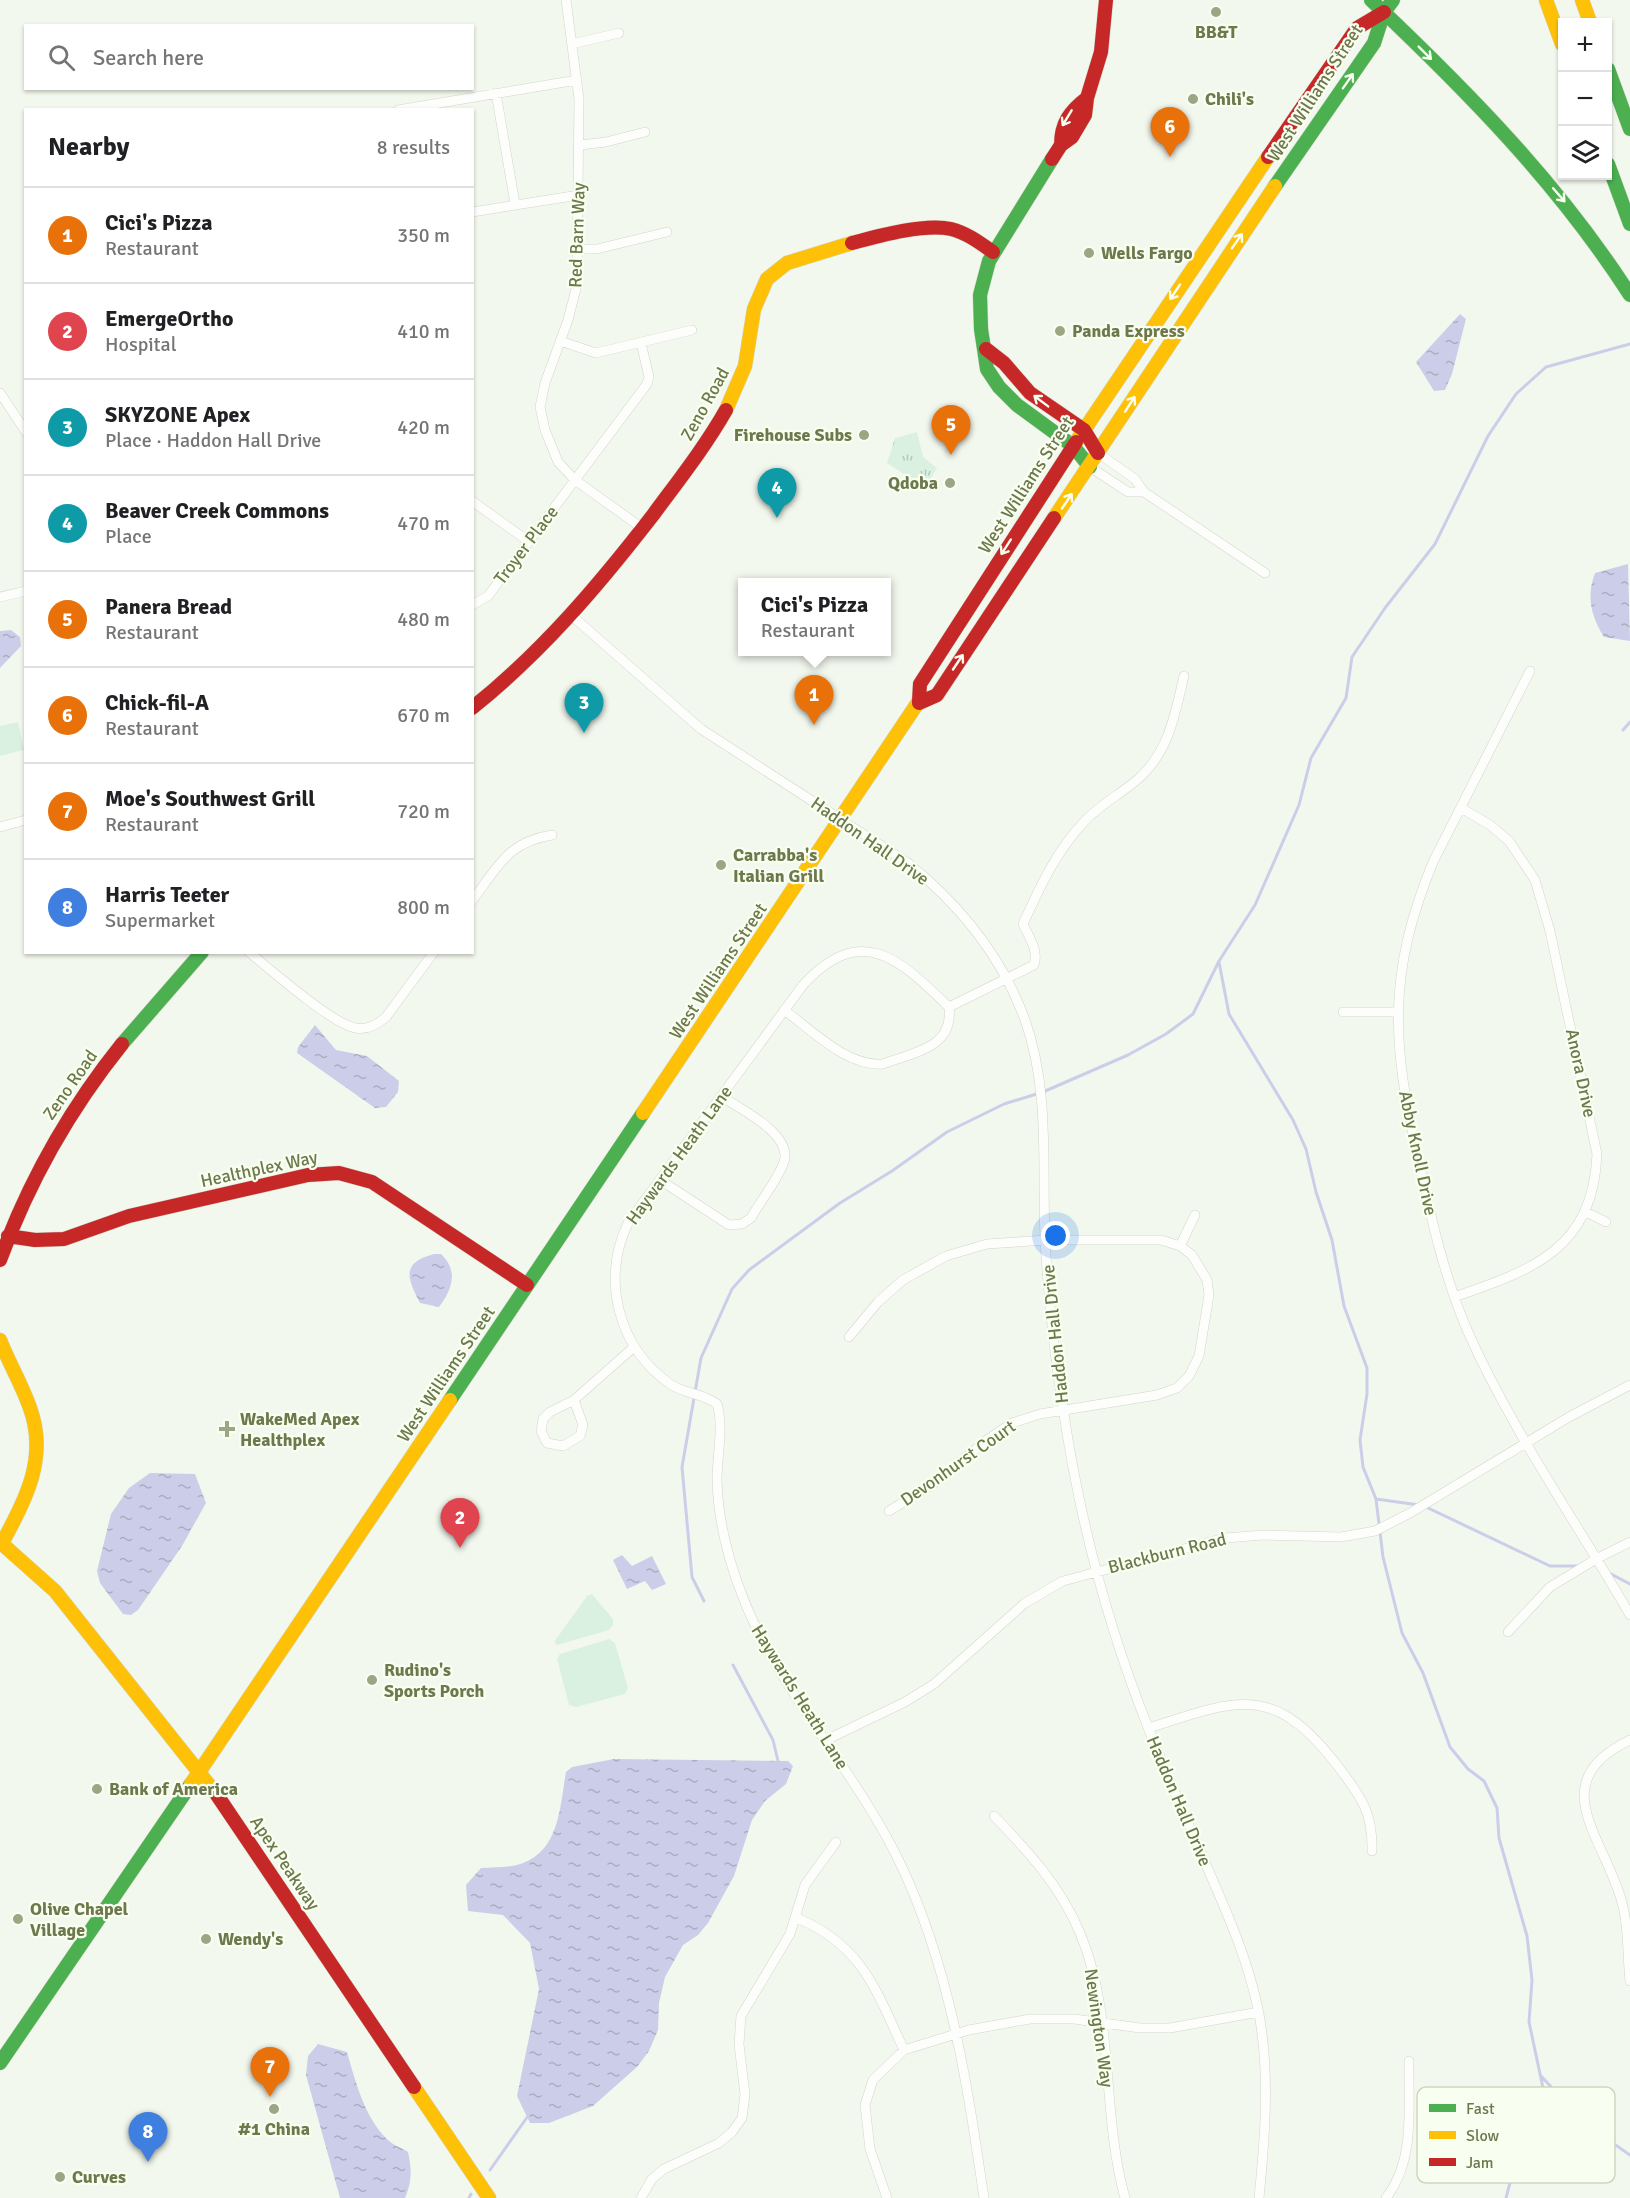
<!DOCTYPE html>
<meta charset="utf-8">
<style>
:root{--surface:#fff;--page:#f6f6f6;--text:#202124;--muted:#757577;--line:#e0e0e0;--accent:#7c3aed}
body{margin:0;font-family:Signika,sans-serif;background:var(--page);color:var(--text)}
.controls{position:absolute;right:18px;top:18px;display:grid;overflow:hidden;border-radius:0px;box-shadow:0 2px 4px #0004}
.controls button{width:54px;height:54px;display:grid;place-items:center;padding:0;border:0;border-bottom:2px solid var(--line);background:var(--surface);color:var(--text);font:30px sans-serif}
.you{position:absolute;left:1056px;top:1236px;width:21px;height:21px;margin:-15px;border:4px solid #fff;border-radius:50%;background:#1a73e8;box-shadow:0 0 0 9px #1a73e833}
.badge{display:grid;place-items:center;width:39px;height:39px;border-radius:50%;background:var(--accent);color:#fff;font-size:20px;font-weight:700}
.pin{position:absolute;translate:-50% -50px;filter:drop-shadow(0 2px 3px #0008)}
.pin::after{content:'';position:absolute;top:32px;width:21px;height:18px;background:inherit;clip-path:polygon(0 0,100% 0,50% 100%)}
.popup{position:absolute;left:738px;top:578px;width:153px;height:78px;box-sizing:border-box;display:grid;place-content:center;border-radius:0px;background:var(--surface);filter:drop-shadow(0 2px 4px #0005);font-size:20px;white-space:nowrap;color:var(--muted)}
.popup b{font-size:22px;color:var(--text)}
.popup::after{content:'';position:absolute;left:50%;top:100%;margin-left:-12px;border:12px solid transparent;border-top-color:var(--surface)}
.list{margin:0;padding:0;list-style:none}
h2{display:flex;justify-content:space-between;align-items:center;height:78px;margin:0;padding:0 24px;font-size:26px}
h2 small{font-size:20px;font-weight:400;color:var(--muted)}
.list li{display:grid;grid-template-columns:39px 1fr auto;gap:18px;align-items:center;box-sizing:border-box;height:96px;padding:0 24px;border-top:2px solid var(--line)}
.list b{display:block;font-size:22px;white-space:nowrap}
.list p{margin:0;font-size:20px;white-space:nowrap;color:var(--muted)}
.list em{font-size:20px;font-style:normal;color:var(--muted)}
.icon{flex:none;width:33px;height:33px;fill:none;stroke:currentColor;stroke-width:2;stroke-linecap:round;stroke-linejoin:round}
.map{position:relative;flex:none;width:1630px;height:2198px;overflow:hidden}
.search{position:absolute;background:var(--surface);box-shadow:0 2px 4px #0004;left:24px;top:24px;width:450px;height:66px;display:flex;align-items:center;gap:15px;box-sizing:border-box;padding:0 21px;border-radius:0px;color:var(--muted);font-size:22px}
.panel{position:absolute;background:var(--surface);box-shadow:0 2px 4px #0004;left:24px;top:108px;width:450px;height:846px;border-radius:0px}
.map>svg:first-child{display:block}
</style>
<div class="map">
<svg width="1630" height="2198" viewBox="0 0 1630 2198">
<defs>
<pattern id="grass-tufts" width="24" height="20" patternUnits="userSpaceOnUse" patternTransform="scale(1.5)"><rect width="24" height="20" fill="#daf1e1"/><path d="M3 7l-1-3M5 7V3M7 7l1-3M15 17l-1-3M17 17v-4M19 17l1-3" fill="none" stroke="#b5c8b9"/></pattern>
<pattern id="water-ripples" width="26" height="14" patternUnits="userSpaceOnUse" patternTransform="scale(1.5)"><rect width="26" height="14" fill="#cccee9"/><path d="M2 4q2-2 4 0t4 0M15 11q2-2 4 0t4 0" fill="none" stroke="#aaacbf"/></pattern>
</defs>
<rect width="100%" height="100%" fill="#f3f8ee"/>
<path fill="url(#grass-tufts)" d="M917 432 923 457 937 468 925 488 887 463 895 438Z"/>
<path fill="#daf1e1" d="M18 722 24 750 0 756V726Z
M592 1594 613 1619V1625L609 1630 557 1645 554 1642 587 1596Z
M609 1639 615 1643 628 1688 625 1694 576 1707 569 1705 557 1659 560 1654Z"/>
<path fill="url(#water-ripples)" d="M1460 314 1466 319 1452 374 1445 390 1434 391 1416 362Z
M1628 564 1630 641 1604 637C1591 616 1586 597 1595 573Z
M11 630 20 637 21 646 0 668V631Z
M315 1025 336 1050 367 1056 399 1081 398 1092 386 1107 375 1108 297 1053 298 1047Z
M434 1254H441C459 1271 452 1290 439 1307L420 1303C406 1276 402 1263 434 1254Z
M150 1473 195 1474 206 1503 182 1546 138 1610 131 1615 123 1614 100 1583 97 1571 111 1514 129 1488Z
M622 1555 632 1566 652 1556 666 1584 652 1590 645 1581 627 1589 613 1560Z
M614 1759 788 1761 793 1766 786 1784 765 1801 752 1820 734 1876 708 1923 698 1935 683 1945 665 1977 659 2003 658 2030 649 2051 637 2067 593 2106 549 2123H530L517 2096 539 1989 530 1943 503 1915 468 1911 466 1885 481 1868C494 1867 511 1868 523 1863 560 1849 560 1805 566 1772L572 1767Z
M318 2044 347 2052C355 2080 365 2119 388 2140 393 2145 402 2148 408 2152 412 2170 412 2181 405 2198H340L306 2075 308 2056Z"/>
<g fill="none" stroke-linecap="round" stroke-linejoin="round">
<path stroke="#cccee9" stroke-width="3" d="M1623 730 1630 722
M1219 962 1229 1014 1293 1120 1306 1149 1316 1192 1332 1240 1344 1306 1367 1368V1394L1360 1440 1363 1467 1376 1499 1383 1557 1402 1633 1423 1673 1450 1747 1468 1769 1484 1781 1497 1808 1499 1838 1527 1936 1532 1980 1529 2022 1543 2088 1522 2138 1506 2198
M1376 1499 1419 1505
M1426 1507 1550 1566H1579
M1609 1573 1630 1584
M704 1601 692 1577 682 1467 701 1358 732 1289 749 1270 840 1203 892 1171 947 1132 1004 1104 1043 1092 1128 1055 1166 1034 1193 1014 1219 961 1255 905 1299 805 1311 758 1346 698 1352 657 1385 608 1435 544 1488 436 1516 394 1546 367 1630 344
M733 1665 773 1740 778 1761 774 1765
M1540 2075 1587 2125 1630 2155
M490 2170 528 2116
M469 2198 471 2194"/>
<defs>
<path id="street" d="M566 0 579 99 577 285 568 320 545 383 540 407 545 430 558 462 575 480 642 528
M572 44 619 33
M496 93 515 204
M398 110 577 80
M580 145 606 142 645 132
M472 212 579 195
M578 249H597L667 232
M560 341 596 353 692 330
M0 393 26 432
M1098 453 1135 479 1144 492 1265 573
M1090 467 1128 492H1144
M472 501 528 541
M0 597 26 591
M472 605 488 596 647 384 649 377 641 343
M571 615 701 729 908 863C961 906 1002 956 1025 1020 1050 1090 1042 1166 1045 1239 1048 1295 1054 1352 1063 1408 1079 1517 1108 1627 1149 1730 1168 1776 1187 1822 1207 1867 1228 1915 1249 1962 1259 2014 1270 2075 1265 2137 1259 2198
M1530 671 1433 862C1387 975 1392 1042 1418 1158 1431 1217 1444 1277 1468 1332 1512 1431 1576 1521 1630 1615
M0 827 26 820
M472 901C498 867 507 842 552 835
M249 952C268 968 335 1026 356 1028 367 1030 378 1024 386 1017L434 952
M784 1010C812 1030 847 1067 883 1064 914 1052 954 1048 949 1007
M1343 1012H1397
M660 1180 729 1225 742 1224 751 1218C761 1200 777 1181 784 1162 793 1134 740 1109 721 1096
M1586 1212 1606 1222
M1180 1246 1195 1215
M1454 1297C1533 1270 1593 1249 1597 1154L1550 931 1535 880 1509 841 1490 825 1461 808
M849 1337 878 1302 903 1280 946 1256 987 1244 1046 1240H1161L1180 1246 1192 1255 1207 1280 1209 1295 1199 1356 1189 1376 1177 1388 1157 1395 1040 1414 1012 1423 987 1440 933 1484 889 1511
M574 1400 583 1425 580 1436 563 1446 547 1443 541 1431 543 1419 550 1412 574 1400 634 1347
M1508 1632 1550 1587 1598 1558 1630 1542
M1149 1728C1240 1698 1275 1683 1340 1769 1362 1798 1373 1814 1372 1851
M826 1740 905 1702 934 1684 1025 1603 1063 1581 1225 1538 1263 1535 1341 1537 1375 1531 1410 1513 1569 1417 1630 1385
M1630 1740C1544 1781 1602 1835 1621 1899 1629 1925 1627 1954 1630 1981
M994 1816C1028 1851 1061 1887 1080 1933 1115 2016 1101 2112 1125 2198
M797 1918C862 1945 876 1990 904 2050
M641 2198 652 2179 664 2169 719 2143 732 2132 742 2118 745 2095 739 2044 741 2016 790 1934 805 1885 836 1842
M887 2198 870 2149 865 2105 873 2080 904 2050 969 2030 1030 2019H1074L1140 2028H1170L1259 2012
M984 2198C967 2083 950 1966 899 1861 854 1768 779 1692 742 1595 728 1559 718 1519 717 1480 717 1456 724 1426 717 1404 703 1393 684 1394 670 1384 618 1347 601 1280 628 1223L803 985C862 921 900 960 949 1007L1034 965C1039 951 1029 937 1023 924 1039 889 1056 851 1084 822 1099 805 1121 794 1138 779 1169 752 1175 714 1184 676
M1386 2198C1416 2159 1408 2108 1409 2061"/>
<path id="fast" d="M1371 0C1467 91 1558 183 1630 295
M1608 69 1630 129
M1052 159 989 261 980 295 981 329 987 369 999 387 1017 405 1073 446 1090 467
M1608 164 1630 224
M1275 186 1374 43 1384 12 1393 0
M122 1044 202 952
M450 1400 643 1113
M0 2063 191 1784"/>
<path id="slow" d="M1546 0 1562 44
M1582 0 1590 22
M726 410 745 366 754 309 767 279 787 263 852 243
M1076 442 1268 157
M1054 518 1275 186
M643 1113 919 701
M0 1340C9 1363 22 1385 30 1408 48 1457 26 1500 2 1543
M0 1542 55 1591 217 1795
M191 1784 450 1400
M414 2087 489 2198"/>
<path id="jam" d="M1061 145C1061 123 1070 111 1087 98
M1268 157 1357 28 1384 12
M1052 159 1061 145 1072 137 1085 115 1087 98 1101 52 1106 0
M852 243C878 236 925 223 951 229 967 233 980 243 993 252
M986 349 1004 363 1030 393 1084 430 1098 453
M919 701 920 684 1076 442
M919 703 937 695 1054 518
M472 708C542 652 598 586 653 515 678 481 705 447 726 410
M8 1236 35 1240 64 1239 129 1216 308 1175 339 1173 372 1182 527 1285
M0 1260C29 1181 69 1110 122 1044
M217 1795 414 2087"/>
</defs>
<use href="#street" stroke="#d2d5c9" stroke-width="10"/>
<use href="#fast" stroke="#d2d6c8" stroke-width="15"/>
<use href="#slow" stroke="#d2d6c8" stroke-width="15"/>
<use href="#jam" stroke="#d2d6c8" stroke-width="15"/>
<use href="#street" stroke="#fdfefc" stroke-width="9"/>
<use href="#fast" stroke="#4caf50" stroke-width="14"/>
<use href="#slow" stroke="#ffc107" stroke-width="14"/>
<use href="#jam" stroke="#c62828" stroke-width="14"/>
</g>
<defs><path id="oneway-shaft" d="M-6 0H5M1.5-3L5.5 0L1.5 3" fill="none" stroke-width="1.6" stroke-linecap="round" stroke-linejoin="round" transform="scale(1.5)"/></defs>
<g stroke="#f8fff0">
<use href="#oneway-shaft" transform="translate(1425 53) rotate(45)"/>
<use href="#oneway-shaft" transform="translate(1348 81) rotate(-55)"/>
<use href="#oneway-shaft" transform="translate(1067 118) rotate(121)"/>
<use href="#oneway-shaft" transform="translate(1559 195) rotate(49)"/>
<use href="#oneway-shaft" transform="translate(1237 241) rotate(-55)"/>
<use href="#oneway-shaft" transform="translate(1175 292) rotate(124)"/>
<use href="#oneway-shaft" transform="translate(1041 401) rotate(-143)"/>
<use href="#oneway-shaft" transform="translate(1130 404) rotate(-57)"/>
<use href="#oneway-shaft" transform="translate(1067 501) rotate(-56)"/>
<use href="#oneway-shaft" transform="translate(1006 547) rotate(123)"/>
<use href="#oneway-shaft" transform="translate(958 662) rotate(-56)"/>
</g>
<g fill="#9da585" stroke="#f8fff0" stroke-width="2">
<circle cx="1216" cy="12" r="6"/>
<circle cx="1193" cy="99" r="6"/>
<circle cx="1089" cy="253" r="6"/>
<circle cx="1060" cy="331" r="6"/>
<circle cx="864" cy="435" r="6"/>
<circle cx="950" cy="483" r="6"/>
<circle cx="721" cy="865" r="6"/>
<path d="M224 1420h6v6h6v6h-6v6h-6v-6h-6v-6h6z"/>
<circle cx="372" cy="1680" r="6"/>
<circle cx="97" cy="1789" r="6"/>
<circle cx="18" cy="1919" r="6"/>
<circle cx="206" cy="1939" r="6"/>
<circle cx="274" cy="2109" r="6"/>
<circle cx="60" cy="2177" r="6"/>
</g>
<g text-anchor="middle" stroke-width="4.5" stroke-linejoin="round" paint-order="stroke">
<g font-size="18" font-weight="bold" fill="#6f784c" stroke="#f8fff0" text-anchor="start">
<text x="1216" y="38" text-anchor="middle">BB&amp;T</text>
<text x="1205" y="105">Chili's</text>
<text x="1101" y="259">Wells Fargo</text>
<text x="1072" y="337">Panda Express</text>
<text x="852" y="441" text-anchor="end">Firehouse Subs</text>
<text x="938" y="489" text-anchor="end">Qdoba</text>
<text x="733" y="861">Carrabba's<tspan x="733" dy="21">Italian Grill</tspan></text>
<text x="240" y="1425">WakeMed Apex<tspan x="240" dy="21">Healthplex</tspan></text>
<text x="384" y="1676">Rudino's<tspan x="384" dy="21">Sports Porch</tspan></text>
<text x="109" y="1795">Bank of America</text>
<text x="30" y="1915">Olive Chapel<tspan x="30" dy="21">Village</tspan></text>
<text x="218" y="1945">Wendy's</text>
<text x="274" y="2135" text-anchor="middle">#1 China</text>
<text x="72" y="2183">Curves</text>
</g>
<g font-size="18" fill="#6f784c" stroke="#f8fff0">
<text transform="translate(1315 93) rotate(-57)" y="6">West Williams Street</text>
<text transform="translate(577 235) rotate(-88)" y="6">Red Barn Way</text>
<text transform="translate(705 404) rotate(-61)" y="6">Zeno Road</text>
<text transform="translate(1026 485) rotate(-57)" y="6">West Williams Street</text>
<text transform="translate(526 545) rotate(-53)" y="6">Troyer Place</text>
<text transform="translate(870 841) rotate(35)" y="6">Haddon Hall Drive</text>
<text transform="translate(718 971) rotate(-56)" y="6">West Williams Street</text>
<text transform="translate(1581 1073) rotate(78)" y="6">Anora Drive</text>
<text transform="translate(70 1085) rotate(-55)" y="6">Zeno Road</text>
<text transform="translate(1418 1153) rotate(78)" y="6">Abby Knoll Drive</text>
<text transform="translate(679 1155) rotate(-54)" y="6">Haywards Heath Lane</text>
<text transform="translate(259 1169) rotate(-12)" y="6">Healthplex Way</text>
<text transform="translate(1055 1334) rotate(-96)" y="6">Haddon Hall Drive</text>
<text transform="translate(446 1374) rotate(-56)" y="6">West Williams Street</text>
<text transform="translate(958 1463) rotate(-35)" y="6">Devonhurst Court</text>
<text transform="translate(1167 1553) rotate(-14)" y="6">Blackburn Road</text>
<text transform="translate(800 1697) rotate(58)" y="6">Haywards Heath Lane</text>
<text transform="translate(1179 1801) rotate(67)" y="6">Haddon Hall Drive</text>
<text transform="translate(285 1863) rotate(56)" y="6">Apex Peakway</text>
<text transform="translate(1099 2028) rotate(82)" y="6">Newington Way</text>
</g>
</g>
<rect x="1417" y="2087" width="198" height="96" rx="9" fill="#f8fff0" stroke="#cfd6bf" stroke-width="1.5"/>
<rect x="1429" y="2104" width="27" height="8" fill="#4caf50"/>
<rect x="1429" y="2131" width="27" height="8" fill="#ffc107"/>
<rect x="1429" y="2158" width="27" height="8" fill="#c62828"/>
<g font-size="16" fill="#6f784c">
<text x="1466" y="2114">Fast</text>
<text x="1466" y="2141">Slow</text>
<text x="1466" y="2168">Jam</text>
</g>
</svg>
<div class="controls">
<button>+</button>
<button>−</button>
<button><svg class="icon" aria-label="layers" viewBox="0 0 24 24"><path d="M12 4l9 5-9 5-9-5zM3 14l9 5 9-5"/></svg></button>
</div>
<div class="you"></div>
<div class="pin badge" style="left:814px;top:725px;background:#e8710a">1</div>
<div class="popup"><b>Cici's Pizza</b>Restaurant</div>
<div class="pin badge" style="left:460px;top:1548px;background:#e0444e">2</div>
<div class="pin badge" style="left:584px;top:733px;background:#0f9aa8">3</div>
<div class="pin badge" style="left:777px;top:518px;background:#0f9aa8">4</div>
<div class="pin badge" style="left:951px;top:455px;background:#e8710a">5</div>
<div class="pin badge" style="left:1170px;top:157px;background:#e8710a">6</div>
<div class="pin badge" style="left:270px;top:2097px;background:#e8710a">7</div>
<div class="pin badge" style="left:148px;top:2162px;background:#3f7fe0">8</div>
<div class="search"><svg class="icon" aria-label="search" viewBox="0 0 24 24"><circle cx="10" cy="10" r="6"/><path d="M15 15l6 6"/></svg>Search here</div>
<section class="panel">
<h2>Nearby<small>8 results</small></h2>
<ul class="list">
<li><span class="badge" style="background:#e8710a">1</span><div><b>Cici's Pizza</b><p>Restaurant</p></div><em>350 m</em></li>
<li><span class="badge" style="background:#e0444e">2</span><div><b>EmergeOrtho</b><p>Hospital</p></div><em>410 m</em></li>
<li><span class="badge" style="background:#0f9aa8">3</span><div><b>SKYZONE Apex</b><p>Place · Haddon Hall Drive</p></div><em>420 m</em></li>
<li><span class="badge" style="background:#0f9aa8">4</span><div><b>Beaver Creek Commons</b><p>Place</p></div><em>470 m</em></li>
<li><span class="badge" style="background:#e8710a">5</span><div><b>Panera Bread</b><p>Restaurant</p></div><em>480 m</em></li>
<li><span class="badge" style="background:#e8710a">6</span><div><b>Chick-fil-A</b><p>Restaurant</p></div><em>670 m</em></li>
<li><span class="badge" style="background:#e8710a">7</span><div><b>Moe's Southwest Grill</b><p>Restaurant</p></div><em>720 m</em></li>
<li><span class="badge" style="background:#3f7fe0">8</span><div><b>Harris Teeter</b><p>Supermarket</p></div><em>800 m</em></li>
</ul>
</section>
</div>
